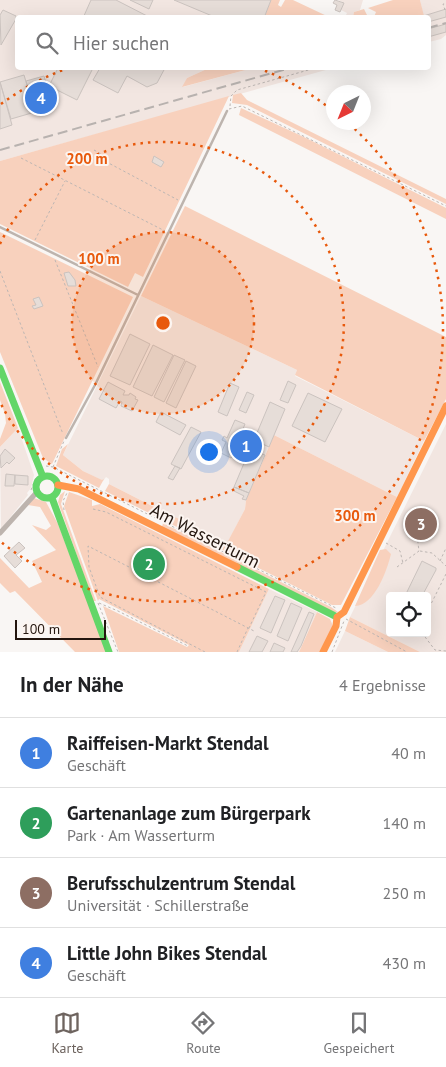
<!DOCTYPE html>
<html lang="de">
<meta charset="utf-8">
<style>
:root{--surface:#fff;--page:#f6f6f6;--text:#202124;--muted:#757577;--line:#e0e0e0;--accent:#6e645f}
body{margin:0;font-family:"PT Sans",sans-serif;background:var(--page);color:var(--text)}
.controls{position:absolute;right:15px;bottom:15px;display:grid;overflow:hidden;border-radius:5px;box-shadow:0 5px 20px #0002}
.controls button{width:45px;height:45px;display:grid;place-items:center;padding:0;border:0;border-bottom:1px solid var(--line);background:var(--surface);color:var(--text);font:25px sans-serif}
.compass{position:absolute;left:326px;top:85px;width:45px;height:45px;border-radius:50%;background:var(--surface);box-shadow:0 5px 20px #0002;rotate:223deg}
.scale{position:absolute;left:15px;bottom:12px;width:91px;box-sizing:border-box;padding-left:5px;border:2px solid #23160f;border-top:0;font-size:14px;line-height:18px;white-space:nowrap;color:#23160f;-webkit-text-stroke:4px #fcf5f1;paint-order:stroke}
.you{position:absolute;left:208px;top:451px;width:18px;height:18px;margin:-12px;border:4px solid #fff;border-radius:50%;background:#1a73e8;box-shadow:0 0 0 8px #1a73e833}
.badge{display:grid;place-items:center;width:32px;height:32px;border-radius:50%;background:var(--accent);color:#fff;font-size:16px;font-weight:700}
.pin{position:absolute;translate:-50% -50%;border:2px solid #fff;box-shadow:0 1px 5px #0006}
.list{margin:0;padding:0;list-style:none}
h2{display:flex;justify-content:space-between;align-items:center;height:65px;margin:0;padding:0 20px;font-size:21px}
h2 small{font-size:16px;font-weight:400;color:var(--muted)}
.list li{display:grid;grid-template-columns:32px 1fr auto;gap:15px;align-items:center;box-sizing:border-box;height:70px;padding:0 20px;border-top:1px solid var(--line)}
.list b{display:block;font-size:19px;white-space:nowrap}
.list p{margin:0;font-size:16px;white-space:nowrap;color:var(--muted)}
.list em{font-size:16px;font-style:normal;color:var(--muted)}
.icon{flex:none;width:28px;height:28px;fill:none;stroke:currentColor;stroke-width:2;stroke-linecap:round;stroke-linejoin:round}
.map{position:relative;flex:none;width:446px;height:652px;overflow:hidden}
.search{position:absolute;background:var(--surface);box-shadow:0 5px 20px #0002;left:15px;right:15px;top:15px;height:55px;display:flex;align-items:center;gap:12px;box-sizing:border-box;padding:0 18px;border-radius:5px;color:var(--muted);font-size:19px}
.sheet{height:345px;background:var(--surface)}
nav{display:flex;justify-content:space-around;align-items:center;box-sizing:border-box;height:70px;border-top:1px solid var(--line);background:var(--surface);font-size:14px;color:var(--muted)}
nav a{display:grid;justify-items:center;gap:2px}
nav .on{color:var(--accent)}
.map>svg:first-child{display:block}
</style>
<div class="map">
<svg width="446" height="652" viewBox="0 0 446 652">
<rect width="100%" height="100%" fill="#f9f6f4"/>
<path fill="#f2e6e1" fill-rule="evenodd" d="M0 0H271L264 17 18 18V68H209L187 78 183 87 253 68H333L0 161Z
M338 0H363L360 10 354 12 353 18 345 17 347 13 341 10 344 3Z
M420 0H446V35L441 39 429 42 428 18H410L423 14Z
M141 296 297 370 295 376 424 441 397 497 274 435 246 500 245 509 227 544 109 484V479L106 477 103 481 83 471 63 455Z
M446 424V652H420L350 617ZM390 596H427V633H390Z
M18 428 34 475 31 488 27 493 28 495 1 529 0 447Z
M269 589 317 612 299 652H239Z
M345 631 388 652H335Z"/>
<path fill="#f8d1bd" d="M271 0H280L278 5 281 7 285 0H293L329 17 264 18Z
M393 0H420L424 16 353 17 354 12 364 9 367 15 374 17 376 12 368 8Z
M209 68H253L182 87 187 78Z
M241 93 247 100 446 199V204L247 105 232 103 233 95Z
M229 96 143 277 135 273 128 287 0 224V161Z
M241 108 306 138 446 208V219L239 115Z
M185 206 446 337V399L424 441 295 375 297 370 141 296Z
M0 232 133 297 52 464 43 458 0 352Z
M0 382 18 428 0 447V439L6 423 5 414 0 400Z
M274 435 397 497 341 605H332L163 520 167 513 227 543 245 509 246 500Z
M68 444 63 455 83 471 102 480 104 479 99 488 56 466 62 449Z
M109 484 162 511 159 518 105 491Z
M65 491 61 504 96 601H93L58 502 60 495Z
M69 492 92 500V506L100 504 269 589 239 652H119L103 606 187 647 189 645 99 599 98 601 64 506Z
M34 498 46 502 58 524 107 652H75L15 591 10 593 0 583V558L29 588 42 582 32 561 56 550 32 525 46 530 51 526 40 507 28 505Z
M163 523 331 607 338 612H333L162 527Z
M386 549 391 554C387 570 375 605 355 606L380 550Z
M317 612 330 619 333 626 320 652H299Z
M350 617 420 652H388L345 631Z"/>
<path fill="#e6ddd8" stroke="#cbc3bf" d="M91 0H116L151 18H83Z
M130 0H153L149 9Z
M174 0H271L264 18H217Z
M335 0 344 3 340 12 335 10 337 5 333 3Z
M446 9V17L428 22V18H417Z
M3 10 16 16V19L1 45 0 15Z
M446 24V32L428 37V29Z
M58 68H93L77 100 49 86Z
M100 68H165L157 83 147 87 127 76 118 93 93 80Z
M24 75 35 112 11 119 0 82Z
M44 76 53 107 35 112 26 81Z
M0 82 12 125 0 129Z
M154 156 164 162 161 167 152 162Z
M69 272 75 280 76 286H68L64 273Z
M39 297 43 306 34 309 32 306 36 305 33 299Z
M130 334 150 344 130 385 110 376Z
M153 345 173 355 152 396 133 387Z
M174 355 185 360 164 402 154 397Z
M186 361 196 366 176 408 166 403Z
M288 381 296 385 288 403 280 400Z
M108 382 125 391 123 395H129L130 393 136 397 135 399 138 400 132 411 121 406 122 402 120 401 116 408 99 399Z
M230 383 239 387 227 416 218 412Z
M247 392 254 395 246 413 239 410Z
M308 393 342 409 325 442 292 426Z
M270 402 285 409 269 447 254 440Z
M161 412 186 425 180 435 156 422Z
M235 420 245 424 231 458 221 453 226 442 222 440 224 436 227 438Z
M191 427 201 432 181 469 171 464Z
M5 449 15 458 9 464 7 462 1 468 0 456Z
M250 449 265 455 249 493 234 487Z
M175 466 180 468 173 480 168 478Z
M6 474 15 475 14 486H5Z
M15 475 28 476V485L15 484Z
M234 487 249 493 246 500 242 499 244 496 232 490Z
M19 542 25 548 16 555 22 561 15 568 4 556Z
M422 561 436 568V570L422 596H405Z
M275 596 285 600 271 633 260 628Z
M291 603 302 608 288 641 277 636Z
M309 612 314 614 301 646 297 652H291Z
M257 636 268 641 262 652H249Z
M274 643 285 648 283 652H270Z"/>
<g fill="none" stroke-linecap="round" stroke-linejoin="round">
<path stroke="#bdb6b3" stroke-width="1" stroke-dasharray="2.5 2.5" stroke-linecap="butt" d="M445 10 443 4H446
M230 106 231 96 237 90 312 69
M229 109 242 106 446 206
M94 150 103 155 101 159 178 200
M21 158 165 231
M35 240 65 181
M55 260 98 367
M0 271 63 434
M46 466 53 467 336 608
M53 467 64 441
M31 490 36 477
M93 509 106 512 266 592 249 628
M64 510 63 501 67 493
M386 543 400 551 403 563
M420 551 432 553 446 566
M440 561 446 548
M397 567 419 551 417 535 427 515
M98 603 118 652
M99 603 118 611 188 646
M427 612 446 574
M346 619 407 652
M422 633 435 650 446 651
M205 652 100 597 89 567 88 546 254 631
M237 652 248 628
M332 652 344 621"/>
<path stroke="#bdb4ae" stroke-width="2.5" d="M0 227 138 295
M66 438 95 385 227 111"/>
<path stroke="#bdb4ae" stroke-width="5" d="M0 533 37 492"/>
<path stroke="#63d668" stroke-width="7" d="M0 368 43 477
M36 487a11 11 0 1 1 22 0a11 11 0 1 1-22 0Z
M52 498 109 652
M237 567 337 617"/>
<path stroke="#ff974d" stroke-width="7" d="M58 485 79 489 237 567
M323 652 336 626 337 617 344 612 446 406"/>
<path stroke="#b8b2af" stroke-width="2" stroke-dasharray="10 5" stroke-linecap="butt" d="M428 28 446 23
M0 150 290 68"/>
</g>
<circle cx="163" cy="323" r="91" fill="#e8590c" fill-opacity=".12"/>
<g fill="none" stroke="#e8590c" stroke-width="2.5" stroke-dasharray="2.5 5">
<circle cx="163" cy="323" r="91"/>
<path d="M0 244A181 181 0 1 1 0 402"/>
<path d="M1 104A272 272 0 0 1 68 68M258 68A272 272 0 0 1 332 110M349 124A272 272 0 0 1 1 542"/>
</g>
<g text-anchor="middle" stroke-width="4" stroke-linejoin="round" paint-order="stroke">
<g font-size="18" fill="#23160f" stroke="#fcf5f1">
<text transform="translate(205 536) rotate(27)" y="6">Am Wasserturm</text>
</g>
</g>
<circle cx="163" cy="323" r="8" fill="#e8590c" stroke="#fcf5f1" stroke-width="2.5"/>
<g font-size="15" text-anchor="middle" font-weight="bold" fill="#e8590c" stroke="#fcf5f1" stroke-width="4" stroke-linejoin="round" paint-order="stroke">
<text x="87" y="164">200 m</text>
<text x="99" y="264">100 m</text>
<text x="355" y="521">300 m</text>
</g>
</svg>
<div class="controls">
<button><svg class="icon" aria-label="locate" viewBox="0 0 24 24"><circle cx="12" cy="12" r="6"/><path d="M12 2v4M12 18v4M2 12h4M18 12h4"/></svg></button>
</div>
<svg class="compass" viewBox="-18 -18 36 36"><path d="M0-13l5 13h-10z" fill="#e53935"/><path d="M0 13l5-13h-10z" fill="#757577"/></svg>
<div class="scale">100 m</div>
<div class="you"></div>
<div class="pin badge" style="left:246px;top:446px;background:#3f7fe0">1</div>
<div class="pin badge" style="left:149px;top:564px;background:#2e9e5b">2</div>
<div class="pin badge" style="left:421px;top:524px;background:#8d6e63">3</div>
<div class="pin badge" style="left:41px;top:98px;background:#3f7fe0">4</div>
<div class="search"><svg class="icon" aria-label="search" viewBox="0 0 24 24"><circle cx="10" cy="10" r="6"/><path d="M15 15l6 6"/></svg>Hier suchen</div>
</div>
<section class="sheet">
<h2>In der Nähe<small>4 Ergebnisse</small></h2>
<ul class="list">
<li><span class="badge" style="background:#3f7fe0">1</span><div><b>Raiffeisen-Markt Stendal</b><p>Geschäft</p></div><em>40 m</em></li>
<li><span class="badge" style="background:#2e9e5b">2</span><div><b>Gartenanlage zum Bürgerpark</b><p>Park · Am Wasserturm</p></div><em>140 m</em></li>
<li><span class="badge" style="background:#8d6e63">3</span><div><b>Berufsschulzentrum Stendal</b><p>Universität · Schillerstraße</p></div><em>250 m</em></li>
<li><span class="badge" style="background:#3f7fe0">4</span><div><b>Little John Bikes Stendal</b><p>Geschäft</p></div><em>430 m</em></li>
</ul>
</section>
<nav>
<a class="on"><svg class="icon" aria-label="map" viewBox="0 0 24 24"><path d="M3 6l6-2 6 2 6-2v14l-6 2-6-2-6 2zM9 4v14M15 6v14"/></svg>Karte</a>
<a><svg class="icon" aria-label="directions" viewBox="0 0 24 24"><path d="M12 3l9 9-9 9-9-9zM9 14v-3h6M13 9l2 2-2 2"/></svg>Route</a>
<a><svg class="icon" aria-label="saved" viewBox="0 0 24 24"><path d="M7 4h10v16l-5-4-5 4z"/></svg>Gespeichert</a>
</nav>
